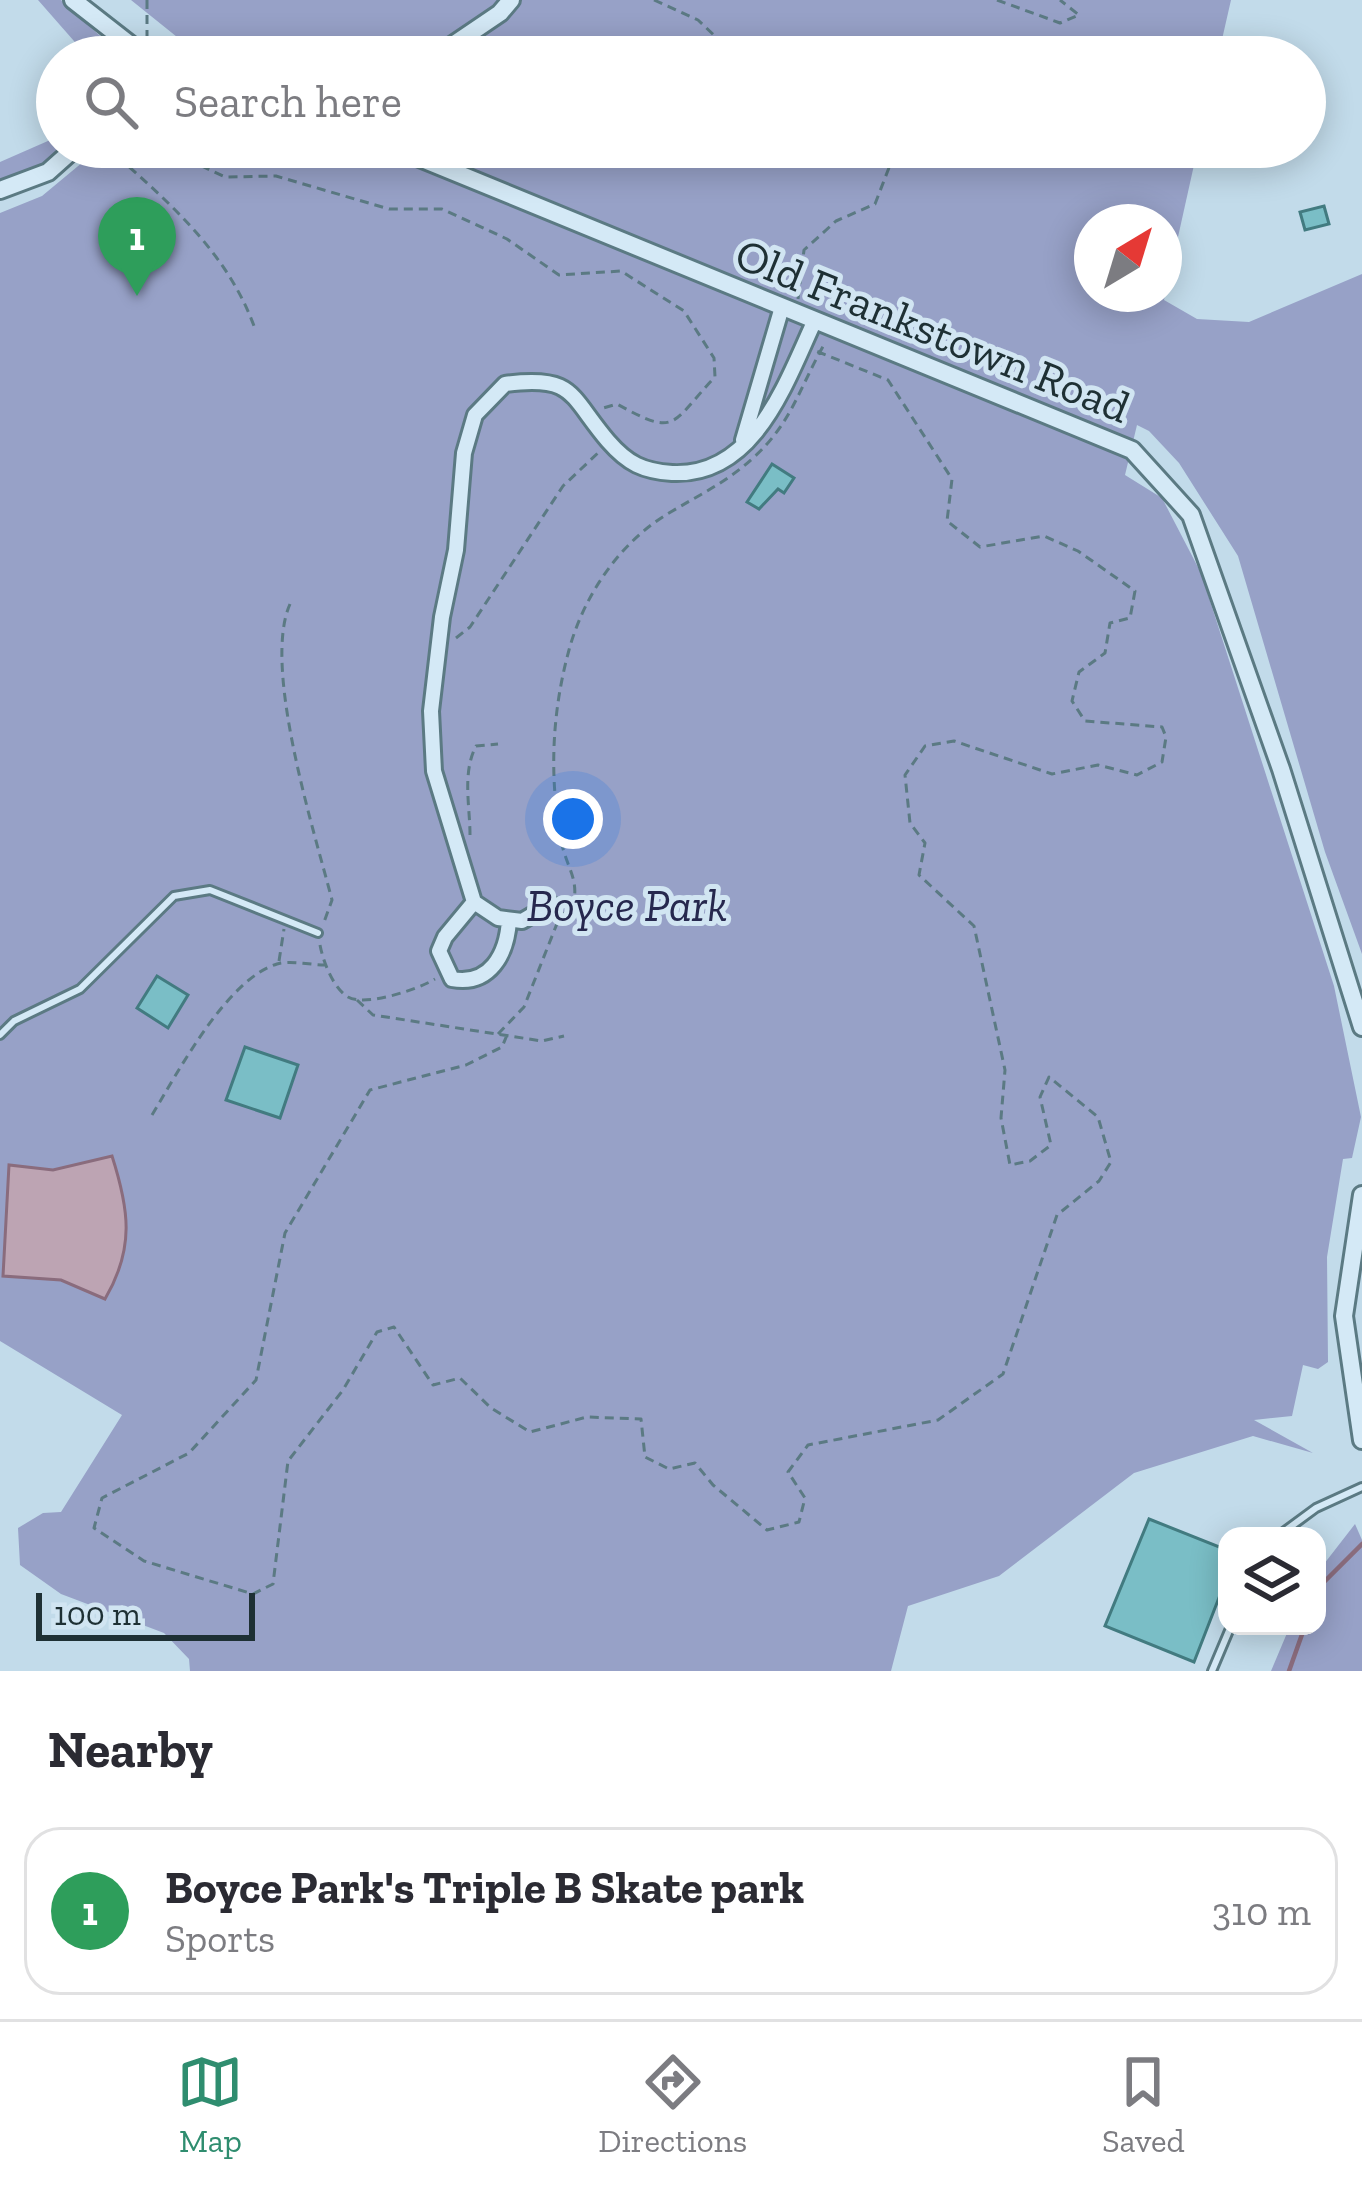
<!DOCTYPE html>
<style>
:root{--surface:#fff;--page:#f7f7f7;--text:#2b2b33;--muted:#7c7c81;--line:#e1e1e2;--accent:#2f8d6f}
body{margin:0;font-family:"Zilla Slab",serif;background:var(--page);color:var(--text)}
.controls{position:absolute;right:36px;bottom:36px;display:grid;overflow:hidden;border-radius:24px;box-shadow:0 6px 30px #0003}
.controls button{width:108px;height:108px;display:grid;place-items:center;padding:0;border:0;border-bottom:3px solid var(--line);background:var(--surface);color:var(--text);font:60px sans-serif}
.compass{position:absolute;left:1074px;top:204px;width:108px;height:108px;border-radius:50%;background:var(--surface);box-shadow:0 6px 30px #0003;rotate:38deg}
.scale{position:absolute;left:36px;bottom:30px;width:219px;box-sizing:border-box;padding-left:12px;border:6px solid #1e3034;border-top:0;font-size:33px;line-height:42px;white-space:nowrap;color:#1e3034;-webkit-text-stroke:9px #d1e5f2;paint-order:stroke}
.you{position:absolute;left:573px;top:819px;width:42px;height:42px;margin:-30px;border:9px solid #fff;border-radius:50%;background:#1a73e8;box-shadow:0 0 0 18px #1a73e833}
.badge{display:grid;place-items:center;width:78px;height:78px;border-radius:50%;background:var(--accent);color:#fff;font-size:39px;font-weight:700}
.pin{position:absolute;translate:-50% -99px;filter:drop-shadow(0 3px 6px #0008)}
.pin::after{content:'';position:absolute;top:63px;width:42px;height:36px;background:inherit;clip-path:polygon(0 0,100% 0,50% 100%)}
.list{margin:0;padding:0;list-style:none}
h2{display:flex;justify-content:space-between;align-items:center;height:156px;margin:0;padding:0 48px;font-size:51px}
h2 small{font-size:39px;font-weight:400;color:var(--muted)}
.list li{display:grid;grid-template-columns:78px 1fr auto;gap:36px;align-items:center;box-sizing:border-box;height:168px;margin:0 24px 24px;padding:0 24px;border:3px solid var(--line);border-radius:36px}
.list b{display:block;font-size:45px;white-space:nowrap}
.list p{margin:0;font-size:39px;white-space:nowrap;color:var(--muted)}
.list em{font-size:39px;font-style:normal;color:var(--muted)}
.icon{flex:none;width:66px;height:66px;fill:none;stroke:currentColor;stroke-width:2;stroke-linecap:round;stroke-linejoin:round}
.map{position:relative;flex:none;width:1362px;height:1671px;overflow:hidden}
.search{position:absolute;background:var(--surface);box-shadow:0 6px 30px #0003;left:36px;right:36px;top:36px;height:132px;display:flex;align-items:center;gap:30px;box-sizing:border-box;padding:0 42px;border-radius:66px;color:var(--muted);font-size:45px}
.sheet{height:348px;background:var(--surface)}
nav{display:flex;justify-content:space-around;align-items:center;box-sizing:border-box;height:168px;border-top:3px solid var(--line);background:var(--surface);font-size:33px;color:var(--muted)}
nav a{display:grid;justify-items:center;gap:6px}
nav .on{color:var(--accent)}
.map>svg:first-child{display:block}
</style>
<div class="map">
<svg width="1362" height="1671" viewBox="0 0 1362 1671">
<rect width="100%" height="100%" fill="#c2dbea"/>
<path fill="#97a1c7" fill-rule="evenodd" d="M38 0H61L99 35 131 57H88Z
M131 0H1231L1218 57H181L187 45Z
M57 137V147H66L46 164 0 181V162Z
M101 147H1198L1164 300 1197 319 1249 322 1362 274V954L1325 852 1238 556 1179 463 1149 431 1137 425 1125 475 1162 498 1201 573 1334 986 1361 1117 1352 1158 1343 1159 1327 1257 1328 1362 1318 1369 1303 1365 1292 1416 1254 1420 1313 1453 1253 1436 1134 1473 999 1576 908 1606 891 1671H190L189 1659 164 1633 61 1594 20 1565 18 1528 43 1513 61 1512 122 1415 0 1341V213L42 196ZM1092 222H1164V294H1092Z
M1355 1524 1362 1540V1671H1271L1290 1626H1317V1573Z"/>
<path fill="#bda4b3" stroke="#8a6c7d" stroke-width="3" d="M112 1156C129 1209 135 1248 105 1299L61 1280 3 1276 9 1165 53 1170Z"/>
<g fill="none" stroke-linecap="round" stroke-linejoin="round">
<path stroke="#8a6c7d" stroke-width="4.5" d="M1317 1589 1362 1544
M1289 1671 1305 1626"/>
</g>
<path fill="#7abec6" stroke="#427b80" stroke-width="3" d="M1324 206 1329 224 1305 230 1300 212Z
M772 464 794 478 784 493 778 489 759 509 747 502Z
M157 976 188 995 168 1028 137 1008Z
M245 1047 298 1065 280 1118 226 1100Z
M1149 1519 1227 1550V1577L1194 1662 1105 1626Z"/>
<g fill="none" stroke-linecap="round" stroke-linejoin="round">
<defs>
<path id="service" d="M0 1035 14 1021 80 989 174 896 210 890 318 933
M1278 1536 1316 1508 1362 1487
M1212 1671 1231 1626"/>
<path id="minor" d="M743 440 782 307
M474 902 445 937 439 951 452 979C490 986 507 954 509 920
M551 904 522 921 498 918 474 902 434 771 431 711 442 617 456 550 464 453 475 415 505 384C575 375 569 395 608 441 628 464 643 471 672 473 755 477 786 382 815 320"/>
<path id="tertiary" d="M73 0 146 57
M435 57 500 13 511 0
M393 147 1132 450 1191 515 1281 769 1362 1027
M0 190 48 172 76 147
M1362 1195 1344 1316 1362 1440"/>
</defs>
<use href="#service" stroke="#5b7a83" stroke-width="12"/>
<use href="#minor" stroke="#5b7a83" stroke-width="20"/>
<use href="#tertiary" stroke="#5b7a83" stroke-width="22"/>
<path stroke="#5b7a83" stroke-width="3" stroke-dasharray="9 6" stroke-linecap="butt" d="M147 0V37
M654 0 698 20 737 57
M997 0 1060 23 1079 15 1060 0
M107 147C166 200 226 250 254 326
M179 147 187 159 225 177 276 176 389 209H442L507 239 559 275 621 271 684 311 714 358 715 377C670 424 678 438 617 404L600 409
M798 299 804 250 836 221 875 204 890 165 855 147
M290 604C262 667 314 830 332 900L323 925
M456 638 470 627 563 486 599 452
M470 835C470 806 462 773 476 746L498 744
M320 945C323 961 333 988 348 997 366 1007 419 989 435 979
M279 961 284 929
M357 1000 373 1015 542 1041 564 1036
M498 1034 524 1007 560 916 572 909C581 879 566 868 561 840 549 776 552 712 569 650 584 595 620 542 669 513 699 495 727 482 753 458 792 423 800 386 825 343
M507 1035 502 1047 466 1065 370 1090 285 1233 256 1380 189 1453 102 1498 94 1528 144 1561 253 1594 273 1584 288 1461 343 1390 377 1332 394 1327 433 1385 460 1378 491 1408 530 1432 587 1417 641 1419 645 1457 669 1469 695 1463 713 1485 767 1530 799 1522 805 1498 788 1472 808 1445 938 1420 1003 1374 1057 1215 1099 1181 1111 1162 1098 1117 1049 1077 1040 1097 1051 1145 1030 1161 1010 1165 1001 1118 1005 1070 974 926 919 875 925 843 910 823 905 775 925 746 954 741 1052 774 1098 765 1137 775 1162 762 1166 737 1162 727 1085 721 1072 701 1079 672 1105 653 1110 623 1130 618 1135 591 1078 551 1044 536 980 547 947 521 952 479 888 380 816 351
M152 1115C178 1072 227 979 277 964 290 960 311 965 325 965"/>
<use href="#service" stroke="#d4e9f6" stroke-width="6"/>
<use href="#minor" stroke="#d4e9f6" stroke-width="14"/>
<use href="#tertiary" stroke="#d4e9f6" stroke-width="16"/>
</g>
<g text-anchor="middle" stroke-width="10" stroke-linejoin="round" paint-order="stroke">
<g font-size="45" fill="#1e3034" stroke="#d1e5f2">
<text transform="translate(933 330) rotate(22)" y="16">Old Frankstown Road</text>
</g>
<g font-size="45" font-style="italic" fill="#26284e" stroke="#d1e5f2">
<text x="627" y="921">Boyce Park</text>
</g>
</g>
</svg>
<div class="controls">
<button><svg class="icon" aria-label="layers" viewBox="0 0 24 24"><path d="M12 4l9 5-9 5-9-5zM3 14l9 5 9-5"/></svg></button>
</div>
<svg class="compass" viewBox="-18 -18 36 36"><path d="M0-13l5 13h-10z" fill="#e53935"/><path d="M0 13l5-13h-10z" fill="#7c7c81"/></svg>
<div class="scale">100 m</div>
<div class="you"></div>
<div class="pin badge" style="left:137px;top:296px;background:#2e9e5b">1</div>
<div class="search"><svg class="icon" aria-label="search" viewBox="0 0 24 24"><circle cx="10" cy="10" r="6"/><path d="M15 15l6 6"/></svg>Search here</div>
</div>
<section class="sheet">
<h2>Nearby<small></small></h2>
<ul class="list">
<li><span class="badge" style="background:#2e9e5b">1</span><div><b>Boyce Park's Triple B Skate park</b><p>Sports</p></div><em>310 m</em></li>
</ul>
</section>
<nav>
<a class="on"><svg class="icon" aria-label="map" viewBox="0 0 24 24"><path d="M3 6l6-2 6 2 6-2v14l-6 2-6-2-6 2zM9 4v14M15 6v14"/></svg>Map</a>
<a><svg class="icon" aria-label="directions" viewBox="0 0 24 24"><path d="M12 3l9 9-9 9-9-9zM9 14v-3h6M13 9l2 2-2 2"/></svg>Directions</a>
<a><svg class="icon" aria-label="saved" viewBox="0 0 24 24"><path d="M7 4h10v16l-5-4-5 4z"/></svg>Saved</a>
</nav>
